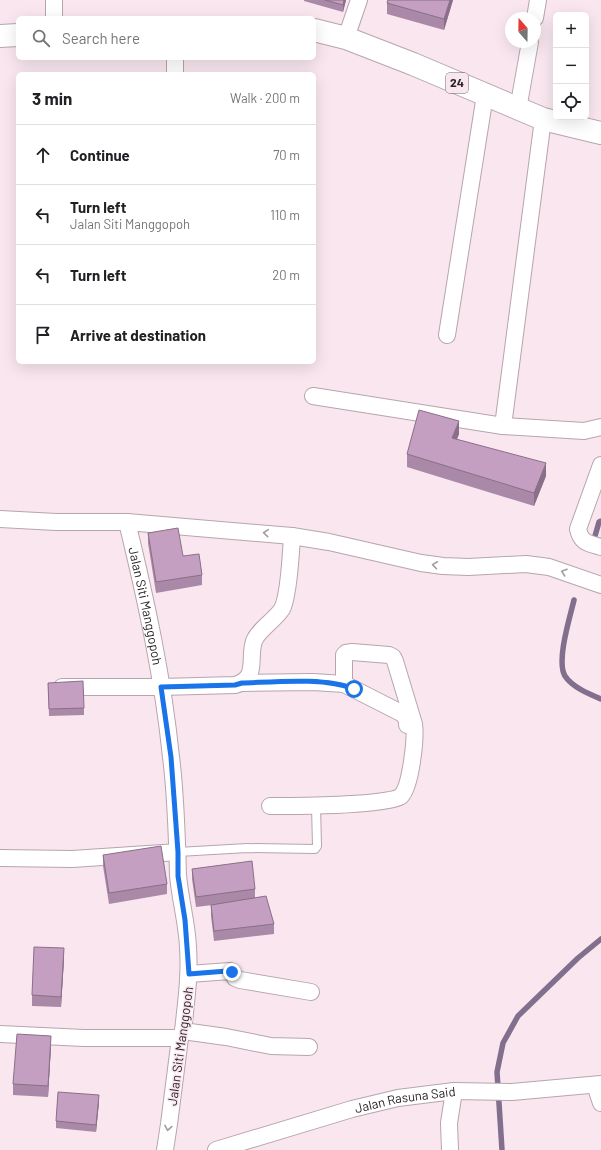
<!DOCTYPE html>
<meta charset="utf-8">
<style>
:root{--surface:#fff;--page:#f6f6f6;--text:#202124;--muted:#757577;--line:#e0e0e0}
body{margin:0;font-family:Barlow,sans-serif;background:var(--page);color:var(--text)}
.controls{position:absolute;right:12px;top:12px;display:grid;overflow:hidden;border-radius:6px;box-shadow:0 4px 16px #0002}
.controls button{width:36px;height:36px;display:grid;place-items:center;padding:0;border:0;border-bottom:1px solid var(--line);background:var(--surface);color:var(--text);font:20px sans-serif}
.compass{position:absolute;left:505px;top:12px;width:36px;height:36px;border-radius:50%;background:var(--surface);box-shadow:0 4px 16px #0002;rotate:340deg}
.stop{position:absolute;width:12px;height:12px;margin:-9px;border:3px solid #1a73e8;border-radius:50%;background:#fff}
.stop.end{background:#1a73e8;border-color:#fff;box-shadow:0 1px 4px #0008}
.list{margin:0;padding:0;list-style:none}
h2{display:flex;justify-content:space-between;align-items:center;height:52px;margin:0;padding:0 16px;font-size:17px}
h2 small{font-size:13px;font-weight:400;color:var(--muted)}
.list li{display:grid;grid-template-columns:26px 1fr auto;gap:12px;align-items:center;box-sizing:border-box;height:60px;padding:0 16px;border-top:1px solid var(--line)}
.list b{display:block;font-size:15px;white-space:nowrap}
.list p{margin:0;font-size:13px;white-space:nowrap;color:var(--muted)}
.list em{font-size:13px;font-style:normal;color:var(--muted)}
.icon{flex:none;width:22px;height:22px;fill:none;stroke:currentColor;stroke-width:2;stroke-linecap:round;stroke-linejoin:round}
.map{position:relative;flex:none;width:601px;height:1150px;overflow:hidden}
.search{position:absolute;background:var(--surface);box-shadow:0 4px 16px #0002;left:16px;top:16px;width:300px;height:44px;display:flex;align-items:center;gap:10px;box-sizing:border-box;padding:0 14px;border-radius:6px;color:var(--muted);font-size:15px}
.panel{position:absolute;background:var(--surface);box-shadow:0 4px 16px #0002;left:16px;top:72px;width:300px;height:292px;border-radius:6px}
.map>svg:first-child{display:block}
</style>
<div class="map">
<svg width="601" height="1150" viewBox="0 0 601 1150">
<rect width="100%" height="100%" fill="#f9e6ef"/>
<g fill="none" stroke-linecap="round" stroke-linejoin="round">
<path stroke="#816f8d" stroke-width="5.5" d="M593 543 599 522 601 521
M574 600C570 617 556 661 565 676 572 687 589 694 601 699
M502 1150 497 1072 503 1043 518 1016 578 958 601 939"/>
<defs>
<path id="lane" d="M178 852 247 848 315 849 317 846 316 806"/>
<g id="street">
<path d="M54 0V18"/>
<path d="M535 18 538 0"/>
<path d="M346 38 359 0"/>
<path d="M175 58V74"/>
<path d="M518 109 530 42"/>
<path d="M447 335 485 95"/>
<path d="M313 396 503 426 584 431 601 427"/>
<path d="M503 426 543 119"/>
<path d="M601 465 578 529C581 543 588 543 601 547"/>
<path d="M0 519 56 522H127L292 536 329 542 421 563 443 566 468 567 526 564 549 567 601 585"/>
<path id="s1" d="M127 522C146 600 163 678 171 757 176 796 177 836 178 875 180 899 187 923 188 947 190 975 186 1003 183 1031L180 1038 169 1124 165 1150"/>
<path d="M242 683 313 682 344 684V655L346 653 352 652 389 655 393 657 395 661 414 724C416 738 411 786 401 796 390 806 290 806 270 806"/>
<path d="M344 684 403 714 407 720V725"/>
<path d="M62 687H161L235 685C259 678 248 659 254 641 258 630 275 620 282 609 289 596 291 552 292 536"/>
<path d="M0 858 72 859 178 852"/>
<path d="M189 974 230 971 232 972 235 978 240 980 311 992"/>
<path d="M183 1031 226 1037 271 1046 309 1047"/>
<path d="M0 1034 84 1038H180"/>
<path d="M595 1085 601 1103"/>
<path id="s2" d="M216 1150 352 1109 398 1098 454 1091 512 1092 601 1084"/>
<path d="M450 1150 449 1123 454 1091"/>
</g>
<path id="highway" d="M314 30 346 38 413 64 543 119 601 133
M0 36 18 35"/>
</defs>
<use href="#lane" stroke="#b7a5ae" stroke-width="10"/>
<use href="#street" stroke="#b7a5ae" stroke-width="18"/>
<use href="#highway" stroke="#b7a5ae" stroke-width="24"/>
<use href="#lane" stroke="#fff" stroke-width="8"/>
<use href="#street" stroke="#fff" stroke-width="16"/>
<use href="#highway" stroke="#fff" stroke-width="22"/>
</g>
<path fill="#a989a7" d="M304 0H346L343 12 304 1Z
M388 0H453L444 30 387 14V3Z
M459 434 457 439 546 476 534 506 407 467V454Z
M148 533 183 556 202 575V585L156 593 148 543Z
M48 683 84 708V715L49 716Z
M103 855 167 884V894L109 904 103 866Z
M192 869 255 889V898L274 924V934L214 941 211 916V905L221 904 196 907 192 879Z
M64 959 61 1007 32 1006V995Z
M51 1046 48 1097 13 1095V1084Z
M99 1102 96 1132 56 1128V1121Z"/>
<path fill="#896f88" d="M344 0H346L343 12V5Z
M450 0H453L444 30V19Z
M459 421V434L452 451V438Z
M546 463V476L534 506V493Z
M64 948V959L61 1007V997Z
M51 1036V1046L48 1097V1086Z
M99 1095V1102L96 1132V1125Z"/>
<path fill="#c49fc2" stroke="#896f88" d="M325 0H344L343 5Z
M388 0H450L444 19 387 3Z
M419 410 459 421 452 438 546 463 534 493 407 454Z
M178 528 183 556 199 554 202 575 156 582 148 533Z
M83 681 84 708 49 709 48 683Z
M161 846 167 884 109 893 103 855Z
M252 861 255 889 196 897 192 869Z
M266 896 274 924 214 931 211 905Z
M34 947 64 948 61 997 32 995Z
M17 1034 51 1036 48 1086 13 1084Z
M58 1092 99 1095 96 1125 56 1121Z"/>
<defs><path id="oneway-chevron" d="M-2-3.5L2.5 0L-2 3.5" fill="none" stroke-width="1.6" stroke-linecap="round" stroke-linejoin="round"/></defs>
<g stroke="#a09d9e">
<use href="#oneway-chevron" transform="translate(266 533) rotate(-175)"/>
<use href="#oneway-chevron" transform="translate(435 565) rotate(-172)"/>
<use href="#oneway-chevron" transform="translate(564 572) rotate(-161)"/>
<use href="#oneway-chevron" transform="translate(168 1128) rotate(100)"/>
</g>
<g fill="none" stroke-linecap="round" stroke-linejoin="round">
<path stroke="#1a73e8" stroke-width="5" d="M232 972 227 971 189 974 185 920 178 876V852L171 757 161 687 235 685 242 683C274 682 325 677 354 689"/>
</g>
<g text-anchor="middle" stroke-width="3" stroke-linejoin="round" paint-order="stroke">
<rect fill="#f9e6ef" stroke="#6a5f64" stroke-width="1" x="446" y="73" width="22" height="20" rx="3"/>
<g font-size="12" font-weight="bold" fill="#2c2528">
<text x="457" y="87">24</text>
</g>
<g font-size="13" fill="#2c2528" stroke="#f9e6ef">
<text dy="5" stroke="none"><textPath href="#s1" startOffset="86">Jalan Siti Manggopoh</textPath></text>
<text transform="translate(180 1046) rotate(-82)" y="5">Jalan Siti Manggopoh</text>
<text dy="5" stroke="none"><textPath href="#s2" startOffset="196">Jalan Rasuna Said</textPath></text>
</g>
</g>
</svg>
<div class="controls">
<button>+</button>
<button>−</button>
<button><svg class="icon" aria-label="locate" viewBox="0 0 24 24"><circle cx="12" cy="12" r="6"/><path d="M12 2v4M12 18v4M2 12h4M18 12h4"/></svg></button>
</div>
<svg class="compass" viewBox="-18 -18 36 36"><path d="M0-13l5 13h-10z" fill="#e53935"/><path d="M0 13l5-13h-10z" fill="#757577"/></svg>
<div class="stop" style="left:354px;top:689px"></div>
<div class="stop end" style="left:232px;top:972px"></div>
<div class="search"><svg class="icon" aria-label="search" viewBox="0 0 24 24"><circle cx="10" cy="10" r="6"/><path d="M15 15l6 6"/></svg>Search here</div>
<section class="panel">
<h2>3 min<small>Walk · 200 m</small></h2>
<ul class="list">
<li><svg class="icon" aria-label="ahead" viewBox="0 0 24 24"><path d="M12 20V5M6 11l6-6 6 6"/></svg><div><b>Continue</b></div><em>70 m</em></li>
<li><svg class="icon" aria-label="left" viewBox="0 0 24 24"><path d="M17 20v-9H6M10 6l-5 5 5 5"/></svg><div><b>Turn left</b><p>Jalan Siti Manggopoh</p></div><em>110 m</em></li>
<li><svg class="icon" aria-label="left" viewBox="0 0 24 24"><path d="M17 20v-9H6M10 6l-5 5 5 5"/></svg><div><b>Turn left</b></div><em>20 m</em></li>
<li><svg class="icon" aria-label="arrive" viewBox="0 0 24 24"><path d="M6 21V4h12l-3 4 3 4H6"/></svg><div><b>Arrive at destination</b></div></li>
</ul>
</section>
</div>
